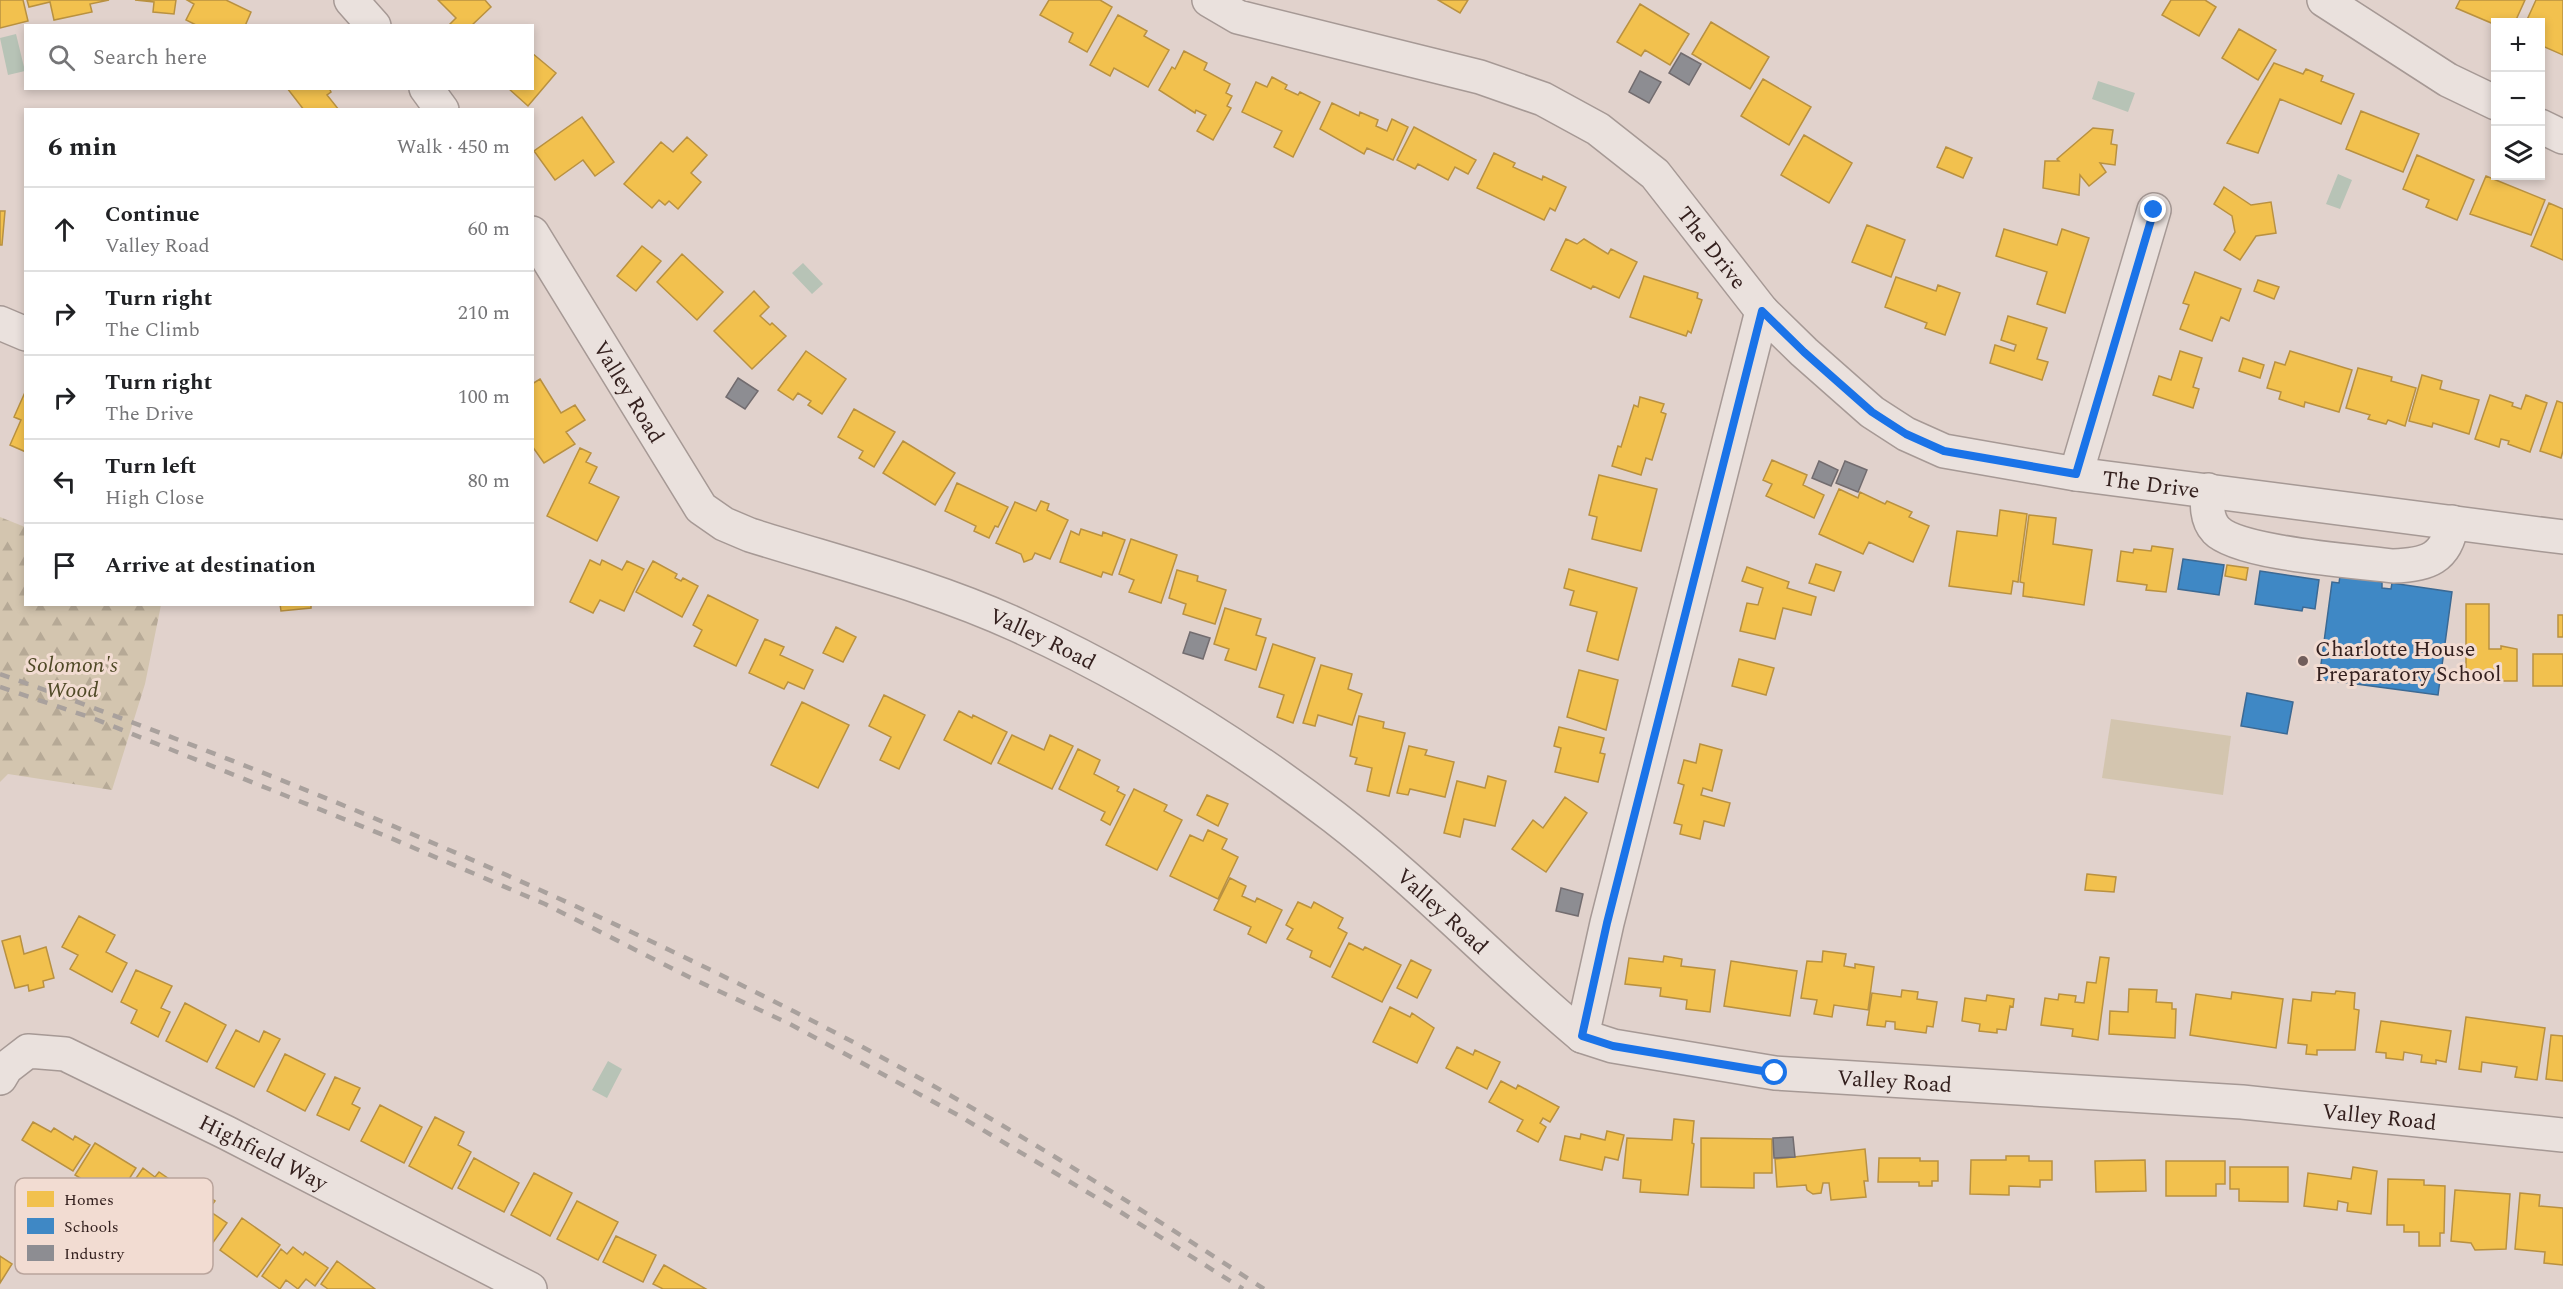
<!DOCTYPE html>
<meta charset="utf-8">
<style>
:root{--surface:#fff;--page:#f6f6f6;--text:#202124;--muted:#757577;--line:#e0e0e0}
body{margin:0;font-family:Spectral,serif;background:var(--page);color:var(--text)}
.controls{position:absolute;right:18px;top:18px;display:grid;overflow:hidden;border-radius:0px;box-shadow:0 3px 9px #0003}
.controls button{width:54px;height:54px;display:grid;place-items:center;padding:0;border:0;border-bottom:2px solid var(--line);background:var(--surface);color:var(--text);font:30px sans-serif}
.stop{position:absolute;width:18px;height:18px;margin:-14px;border:4px solid #1a73e8;border-radius:50%;background:#fff}
.stop.end{background:#1a73e8;border-color:#fff;box-shadow:0 2px 6px #0008}
.list{margin:0;padding:0;list-style:none}
h2{display:flex;justify-content:space-between;align-items:center;height:78px;margin:0;padding:0 24px;font-size:26px}
h2 small{font-size:20px;font-weight:400;color:var(--muted)}
.list li{display:grid;grid-template-columns:39px 1fr auto;gap:18px;align-items:center;box-sizing:border-box;height:84px;padding:0 24px;border-top:2px solid var(--line)}
.list b{display:block;font-size:22px;white-space:nowrap}
.list p{margin:0;font-size:20px;white-space:nowrap;color:var(--muted)}
.list em{font-size:20px;font-style:normal;color:var(--muted)}
.icon{flex:none;width:33px;height:33px;fill:none;stroke:currentColor;stroke-width:2;stroke-linecap:round;stroke-linejoin:round}
.map{position:relative;flex:none;width:2563px;height:1289px;overflow:hidden}
.search{position:absolute;background:var(--surface);box-shadow:0 3px 9px #0003;left:24px;top:24px;width:510px;height:66px;display:flex;align-items:center;gap:15px;box-sizing:border-box;padding:0 21px;border-radius:0px;color:var(--muted);font-size:22px}
.panel{position:absolute;background:var(--surface);box-shadow:0 3px 9px #0003;left:24px;top:108px;width:510px;height:498px;border-radius:0px}
.map>svg:first-child{display:block}
</style>
<div class="map">
<svg width="2563" height="1289" viewBox="0 0 2563 1289">
<defs>
<pattern id="forest-firs" width="22" height="20" patternUnits="userSpaceOnUse" patternTransform="scale(1.5)"><rect width="22" height="20" fill="#d3c5af"/><path d="M5 1l3.5 6h-7zM16 11l3.5 6h-7z" fill="#b6a996"/></pattern>
</defs>
<rect width="100%" height="100%" fill="#e1d2cc"/>
<path fill="#d3c5af" d="M2111 719 2231 736 2223 795 2102 778Z"/>
<path fill="url(#forest-firs)" d="M0 517 25 527 26 604 161 605 145 684 112 790 8 774 0 782Z"/>
<path fill="#b7c3b6" d="M16 34 25 71 8 75 0 38Z
M2098 81 2135 93 2128 112 2092 99Z
M2338 174 2352 180 2340 209 2326 204Z
M803 263 823 284 812 294 792 273Z
M608 1061 622 1069 607 1098 592 1090Z"/>
<path fill="#f2c14e" stroke="#b99140" stroke-width="1.5" d="M0 0H23L28 21 0 28Z
M27 0H109L90 4 92 12 54 20 50 2 29 7Z
M135 0H176L174 14 153 12 154 2Z
M187 0H226L251 12 245 26H198L186 20 194 4Z
M438 0H485L491 7 471 26H448L456 18Z
M1049 0H1100L1112 7 1087 52 1069 42 1073 33 1040 15Z
M1438 0H1468L1460 13Z
M2171 0H2205L2216 7 2199 36 2162 15Z
M2460 0H2525L2515 22H2496V25L2456 8Z
M2536 0H2563V55L2540 45V22H2526Z
M1640 4 1689 34 1670 65 1645 50 1641 56 1617 42Z
M1118 15 1147 31 1144 36 1169 50 1148 87 1114 68 1110 76 1090 65Z
M1711 22 1769 57 1750 89 1692 54Z
M2239 29 2276 50 2258 80 2222 58Z
M1184 51 1207 63 1204 70 1230 84 1226 93 1232 96 1227 106 1231 108 1213 140 1197 131 1206 115 1196 110 1195 113 1159 90 1172 67 1175 69Z
M532 53 556 73 528 106 508 88H532Z
M2274 63 2303 74 2306 69 2323 76 2321 81 2354 94 2341 124 2280 99 2258 153 2227 143Z
M1272 77 1287 85 1285 89 1298 95 1300 92 1320 102 1293 157 1274 147 1282 131 1242 112 1256 82 1267 87Z
M1763 79 1811 107 1789 145 1741 116Z
M287 88H329L331 92 327 95 339 110H304Z
M1332 103 1359 116 1360 112 1378 120 1376 126 1387 131 1392 119 1408 127 1393 160 1367 148 1364 154 1320 129Z
M2361 111 2419 134 2403 172 2346 149Z
M582 117 614 162 595 176 583 160 555 180 534 151Z
M1414 127 1476 160 1468 174 1455 167 1448 180 1418 164 1415 169 1397 160Z
M2093 128 2113 130 2111 144 2117 145 2115 165 2100 163 2106 172 2089 186 2080 175 2079 195 2043 188 2045 161H2059L2057 159Z
M1804 135 1852 163 1829 203 1781 175Z
M687 137 707 155 691 173 701 182 678 209 669 201 665 205 659 200 652 208 624 184 661 142 673 152Z
M1946 147 1972 158 1963 178 1937 167Z
M1494 153 1515 163 1513 167 1542 180 1543 176 1566 187 1555 211 1550 208 1544 220 1477 188Z
M2417 155 2474 180 2457 220 2426 207 2429 200 2403 189Z
M2486 176 2545 200 2531 235 2470 214Z
M2224 187 2251 205 2271 202 2276 233 2256 236 2240 260 2224 250 2235 232 2232 216 2214 204Z
M2549 203 2563 209V260L2531 246Z
M0 211H5L2 245H0Z
M1867 225 1905 240 1891 277 1852 262Z
M2004 229 2057 245 2062 229 2089 238 2065 313 2037 304 2047 272 1996 256Z
M1566 239 1577 244 1584 239 1608 254 1611 249 1637 262 1619 298 1593 286 1591 289 1551 270Z
M642 246 661 261 636 291 617 276Z
M682 254 723 292 697 320 657 282Z
M2195 272 2241 289 2229 321 2221 317 2212 341 2180 329 2189 305 2183 303Z
M1644 276 1698 293 1697 298 1702 300 1691 333 1688 331 1686 336 1630 317Z
M1896 277 1936 291 1938 285 1960 293 1945 335 1925 328 1927 323 1885 307Z
M2258 280 2279 287 2274 299 2254 291Z
M754 291 769 307 760 316 770 325 772 323 786 336 752 369 714 331Z
M2008 316 2047 328 2037 359 2048 362 2042 380 1990 363 1995 345 2014 351 2016 345 2001 340Z
M806 351 846 379 822 414 808 405 811 401 798 393 793 400 778 390Z
M2180 351 2202 358 2193 387 2199 389 2193 408 2153 395 2159 376 2171 380Z
M2290 351 2352 370 2339 412 2305 402 2304 407 2279 399 2281 392 2267 388 2275 362 2285 365Z
M2243 358 2264 365 2260 378 2239 371Z
M2358 368 2392 377 2391 381 2416 388 2405 426 2388 420 2386 424 2368 419 2370 415 2346 408Z
M2422 375 2442 381 2440 389 2479 400 2469 434 2433 423 2432 427 2409 421Z
M540 379 561 413 575 405 585 420 566 432 575 444 544 463 532 446V384Z
M26 390V452L10 445 21 420 14 417Z
M2490 395 2513 403 2512 406 2521 409 2526 395 2547 403 2530 452 2508 444 2509 441 2501 439 2499 447 2475 439Z
M1640 397 1664 404 1661 412 1666 414 1652 460 1646 458 1641 475 1612 466 1618 446 1621 447 1634 405 1638 407Z
M2557 401 2563 403V451L2561 458 2540 451Z
M854 409 895 432 874 467 859 458 863 451 838 437Z
M903 441 955 473 935 505 883 473Z
M580 448 591 453 586 462 597 467 589 483 619 497 597 541 547 516Z
M1772 460 1807 475 1803 485 1824 495 1814 518 1766 496 1772 484 1763 480Z
M1599 475 1657 489 1641 551 1592 539 1597 517 1589 515Z
M957 483 1008 507 998 527 995 526 989 538 974 531 976 526 945 511Z
M1839 489 1858 498 1860 492 1885 504 1887 501 1912 512 1909 517 1929 526 1913 562 1869 542 1863 554 1819 534Z
M1041 501 1049 504 1047 510 1068 520 1050 559 1035 553 1032 559 1024 562 1021 554 996 543 1015 502 1036 511Z
M2000 510 2027 514 2018 582 2013 581 2011 594 1949 586 1957 531 1997 536Z
M2029 515 2056 518 2053 544 2092 550 2084 605 2023 596 2024 583 2020 582Z
M1081 529 1102 536 1103 532 1125 540 1112 575 1103 572 1101 577 1060 562 1071 531 1079 535Z
M1131 539 1177 555 1161 603 1129 592 1134 580 1119 574Z
M2152 546 2173 549 2166 592 2146 590 2147 585 2117 581 2121 551 2133 553 2134 549 2151 551Z
M590 560 600 565 602 560 622 570 627 561 644 569 624 611 600 600 593 613 570 602Z
M653 561 677 574 675 578 681 581 683 578 698 586 682 617 636 592Z
M1816 564 1841 572 1834 591 1809 583Z
M2227 565 2248 568 2246 580 2225 576Z
M1747 567 1789 582 1787 588 1816 597 1811 615 1783 608 1775 639 1740 631 1747 603 1758 605 1763 588 1742 581Z
M1569 569 1637 588 1618 660 1587 651 1597 612 1570 605 1574 591 1564 588Z
M1177 570 1198 576 1197 581 1226 590 1215 624 1183 614 1186 604 1169 598Z
M708 595 758 620 736 666 694 646 702 630 693 625Z
M280 604H311V608L281 611Z
M2466 604H2489V649H2501V646L2517 649V681H2466Z
M1225 608 1261 619 1256 635 1266 638 1256 670 1225 660 1229 649 1214 644Z
M2558 615H2563V637H2558Z
M836 627 856 637 843 662 823 653Z
M765 639 784 647 780 655 813 670 804 689 788 682 784 689 749 673Z
M1273 644 1315 658 1293 723 1277 717 1284 695 1259 687Z
M2533 654H2563V686H2533Z
M1739 659 1774 668 1766 695 1732 686Z
M1321 665 1352 674 1348 689 1362 694 1352 725 1318 715 1315 726 1303 723Z
M1579 670 1618 680 1606 730 1567 717Z
M884 695 925 715 899 769 880 760 891 737 869 726Z
M802 702 849 725 818 788 771 765Z
M959 711 972 718 973 715 1007 732 991 764 944 740Z
M1359 716 1384 722 1383 728 1405 733 1389 796 1367 791 1372 768 1355 764 1357 758 1350 756Z
M1559 727 1604 738 1600 753 1605 754 1598 782 1555 772 1561 748 1554 746Z
M1012 735 1044 750 1050 735 1073 746 1052 789 998 763Z
M1700 744 1722 750 1712 791 1703 788 1701 795 1730 803 1724 826 1704 821 1700 839 1680 834 1682 825 1674 823 1684 785 1678 783 1684 760 1696 763Z
M1409 746 1427 750 1425 755 1454 762 1445 797 1410 789 1408 795 1397 793Z
M1078 749 1100 760 1094 774 1119 787 1117 791 1125 795 1110 825 1101 820 1105 812 1059 789Z
M1488 776 1506 781 1495 826 1464 819 1460 837 1444 833 1457 781 1485 788Z
M1134 789 1167 805 1164 811 1182 820 1157 870 1106 845Z
M1207 795 1228 804 1218 826 1197 815Z
M1565 797 1587 813 1546 872 1512 849 1533 820 1543 828Z
M1208 830 1227 839 1222 849 1238 857 1218 899 1170 876 1190 835 1203 841Z
M2087 874 2116 877 2114 892 2085 890Z
M1230 878 1246 886 1242 896 1255 902 1257 898 1282 910 1266 943 1248 934 1251 927 1214 910Z
M1298 902 1311 908 1314 902 1343 918 1338 928 1347 933 1330 967 1310 957 1312 951 1287 939 1293 929 1286 925Z
M79 916 115 935 106 952 127 963 112 992 70 969 78 955 62 947Z
M20 936 24 954 46 947 54 978 43 981 44 987 29 991 28 985 15 988 2 941Z
M1349 943 1363 950 1365 947 1401 965 1382 1002 1332 977Z
M1823 951 1846 954 1844 966 1855 968V964L1874 967 1868 1010 1834 1005 1832 1017 1814 1014 1817 1000 1801 998 1807 961 1822 962Z
M1664 956 1682 959 1681 966 1715 970 1710 1012 1686 1009 1687 1000 1660 996 1661 988 1625 984 1629 958 1663 962Z
M2100 957 2109 958 2098 1040 2072 1036 2073 1029 2041 1025 2045 998 2058 1000 2059 994 2076 996 2075 1002 2084 1003 2087 982 2096 983Z
M1411 960 1431 970 1417 998 1397 988Z
M1731 961 1797 971 1790 1016 1724 1006Z
M136 970 172 986 161 1008 170 1012 158 1037 131 1023 137 1010 121 1002Z
M2129 989 2157 990 2156 1002 2172 1003V1009H2176L2175 1038 2109 1034 2110 1011 2128 1012Z
M1902 990 1918 992 1917 999 1937 1002 1933 1027 1927 1026 1926 1033 1895 1029V1022L1886 1021 1885 1027 1867 1025 1872 993 1901 997Z
M2336 991 2355 993 2354 1009 2359 1010 2355 1050H2317V1055L2306 1054 2307 1045 2288 1043 2293 999 2311 1001 2312 992 2335 994Z
M2232 992 2283 999 2276 1048 2190 1035 2196 994 2231 999Z
M1987 995 2014 999 2013 1007 2010 1006 2006 1030 1997 1029V1033L1979 1031 1980 1024 1962 1021 1965 998 1986 1001Z
M185 1003 226 1025 207 1062 166 1041Z
M1390 1007 1410 1017 1412 1013 1434 1028 1417 1063 1373 1042Z
M2466 1017 2545 1028 2537 1080 2515 1077 2517 1067 2482 1062 2481 1072 2459 1069Z
M2381 1021 2451 1031 2446 1062 2436 1060V1064L2421 1062 2422 1055 2404 1052 2403 1060 2386 1058V1053L2376 1052Z
M236 1030 259 1042 264 1031 280 1039 254 1087 216 1068Z
M2551 1035 2563 1036V1081L2546 1079Z
M1457 1047 1473 1055 1475 1050 1500 1062 1487 1089 1446 1068Z
M285 1054 325 1074 305 1111 267 1091Z
M335 1077 360 1088 352 1104 360 1108 349 1130 317 1115Z
M1501 1081 1516 1089 1518 1085 1559 1107 1550 1122 1543 1118 1540 1123 1546 1127 1538 1142 1517 1131 1523 1120 1489 1102Z
M380 1105 422 1127 404 1163 361 1141Z
M435 1117 464 1132 458 1145 471 1152 452 1189 409 1166Z
M1674 1119 1694 1121 1692 1143 1694 1144 1688 1195 1640 1192 1641 1180 1623 1178 1627 1138 1672 1140Z
M33 1122 51 1132 54 1128 73 1140 75 1136 90 1145 73 1171 22 1140Z
M1607 1131 1624 1135 1618 1160 1605 1157 1602 1170 1560 1160 1565 1136 1580 1139 1581 1134 1605 1140Z
M1701 1138 1772 1139V1173H1754V1188L1701 1187Z
M95 1143 136 1168 116 1200 75 1175Z
M1865 1149 1868 1181H1864L1866 1197 1831 1200 1829 1183H1823L1821 1193 1813 1194 1807 1190 1806 1185 1777 1187 1775 1159Z
M2006 1156H2029V1161H2052V1180H2040V1187L2009 1186V1195L1970 1194 1971 1160H2006Z
M474 1158 519 1183 504 1212 458 1188Z
M1879 1158H1920V1161H1938V1181H1932V1186H1919V1182H1878Z
M2145 1160 2146 1191 2096 1192 2095 1161Z
M2166 1161H2225V1184H2216V1196H2166Z
M2230 1167H2288V1202L2239 1201V1189H2230Z
M2353 1167 2377 1171 2371 1214 2347 1211 2348 1203 2338 1201 2337 1210 2304 1206 2308 1173 2351 1179Z
M143 1168 155 1177 159 1172 172 1181 170 1185 186 1196 165 1225 123 1197Z
M534 1173 572 1193 550 1236 511 1215Z
M2388 1179 2424 1180V1185L2445 1186 2444 1233H2440V1246H2419V1232H2404V1225H2387Z
M198 1189 215 1201 208 1210 227 1223 204 1255 191 1246 201 1232 179 1217Z
M2455 1190 2510 1194 2506 1249 2475 1250 2471 1243 2451 1241Z
M2520 1193 2540 1195 2539 1206 2563 1208V1265L2544 1263 2545 1252 2515 1249Z
M577 1201 618 1222 598 1260 557 1239Z
M242 1218 280 1245 257 1277 220 1250Z
M616 1236 656 1255 643 1282 603 1262Z
M293 1247 303 1255 305 1252 328 1268 315 1286 306 1279 298 1289 286 1280 280 1289 262 1276 281 1249 287 1254Z
M0 1256 12 1264 0 1283Z
M337 1261 375 1289H328L321 1284Z
M664 1265 706 1289H663L653 1284Z"/>
<path fill="#3f88c5" stroke="#3c6993" stroke-width="1.5" d="M2183 559 2224 565 2219 595 2178 589Z
M2260 571 2319 580 2315 609 2303 607 2302 611 2255 604Z
M2340 576 2382 582V588L2391 589 2392 583 2452 592 2438 695 2319 679 2332 582 2339 583Z
M2247 693 2293 702 2287 734 2241 726Z"/>
<path fill="#8d8d92" stroke="#726c6f" stroke-width="1.5" d="M1681 53 1701 64 1689 85 1669 73Z
M1640 71 1661 82 1649 103 1629 92Z
M738 378 758 391 745 409 726 397Z
M1819 461 1838 470 1831 486 1812 478Z
M1845 461 1867 470 1858 492 1836 483Z
M1190 632 1210 638 1203 659 1183 653Z
M1561 888 1583 894 1578 916 1556 911Z
M1793 1137 1795 1157 1774 1158 1773 1138Z"/>
<g fill="none" stroke-linecap="round" stroke-linejoin="round">
<defs>
<g id="minor">
<path d="M351 0 374 26"/>
<path id="s1" d="M1209 0 1238 17 1480 77 1543 99 1598 129 1655 174 1762 311 1804 352 1872 412 1906 434 1944 451 2076 474 2563 537"/>
<path d="M2324 0 2448 80 2496 103"/>
<path d="M426 88 442 110"/>
<path d="M2540 126 2563 137"/>
<path id="s2" d="M532 233 701 508 724 524 750 535C839 563 932 586 1017 625 1129 676 1236 742 1334 817 1421 884 1497 965 1582 1036L1613 1046 1775 1073 2242 1102 2563 1135"/>
<path d="M0 323 26 334"/>
<path d="M2076 474 2154 210"/>
<path d="M2208 490C2207 504 2206 519 2216 530 2239 554 2356 561 2393 566 2427 565 2447 559 2452 522"/>
<path d="M1582 1036 1607 923 1762 311"/>
<path id="s3" d="M0 1078 6 1068 28 1051 65 1054 227 1133 530 1289"/>
</g>
</defs>
<use href="#minor" stroke="#a69995" stroke-width="36"/>
<use href="#minor" stroke="#eae1dd" stroke-width="33"/>
<path stroke="#a9a19d" stroke-width="4.5" stroke-dasharray="10 10" stroke-linecap="butt" d="M0 674C273 771 542 883 801 1015 961 1096 1114 1191 1264 1289
M0 687 95 719 386 836 545 904 693 979 790 1024 956 1114 1119 1211 1243 1289"/>
</g>
<g fill="none" stroke-linecap="round" stroke-linejoin="round">
<path stroke="#1a73e8" stroke-width="8" d="M1775 1073 1613 1046 1582 1036 1607 923 1762 311 1804 352 1872 412 1906 434 1944 451 2076 474 2154 210"/>
</g>
<circle fill="#715e5b" stroke="#f2dcd2" stroke-width="2" cx="2303" cy="661" r="6"/>
<g text-anchor="middle" stroke-width="6" stroke-linejoin="round" paint-order="stroke">
<g font-size="22" fill="#34201e" stroke="#f2dcd2">
<text dy="8" stroke="none"><textPath href="#s1" startOffset="578">The Drive</textPath></text>
<text dy="8" stroke="none"><textPath href="#s2" startOffset="186">Valley Road</textPath></text>
<text dy="8" stroke="none"><textPath href="#s1" startOffset="1100">The Drive</textPath></text>
<text dy="8" stroke="none"><textPath href="#s2" startOffset="690">Valley Road</textPath></text>
<text dy="8" stroke="none"><textPath href="#s2" startOffset="1176">Valley Road</textPath></text>
<text dy="8" stroke="none"><textPath href="#s2" startOffset="1680">Valley Road</textPath></text>
<text dy="8" stroke="none"><textPath href="#s2" startOffset="2166">Valley Road</textPath></text>
<text dy="8" stroke="none"><textPath href="#s3" startOffset="298">Highfield Way</textPath></text>
</g>
<g font-size="22" fill="#34201e" stroke="#f2dcd2" text-anchor="start">
<text x="2315" y="656">Charlotte House<tspan x="2315" dy="25">Preparatory School</tspan></text>
</g>
<g font-size="22" font-style="italic" fill="#4f4926" stroke="#f2dcd2">
<text x="72" y="672">Solomon's<tspan x="72" dy="25">Wood</tspan></text>
</g>
</g>
<rect x="15" y="1178" width="198" height="96" rx="9" fill="#f2dcd2" stroke="#b9a49c" stroke-width="1.5"/>
<rect x="27" y="1191" width="27" height="16" fill="#f2c14e"/>
<rect x="27" y="1218" width="27" height="16" fill="#3f88c5"/>
<rect x="27" y="1245" width="27" height="16" fill="#8d8d92"/>
<g font-size="16" fill="#34201e">
<text x="64" y="1205">Homes</text>
<text x="64" y="1232">Schools</text>
<text x="64" y="1259">Industry</text>
</g>
</svg>
<div class="controls">
<button>+</button>
<button>−</button>
<button><svg class="icon" aria-label="layers" viewBox="0 0 24 24"><path d="M12 4l9 5-9 5-9-5zM3 14l9 5 9-5"/></svg></button>
</div>
<div class="stop" style="left:1775px;top:1073px"></div>
<div class="stop end" style="left:2154px;top:210px"></div>
<div class="search"><svg class="icon" aria-label="search" viewBox="0 0 24 24"><circle cx="10" cy="10" r="6"/><path d="M15 15l6 6"/></svg>Search here</div>
<section class="panel">
<h2>6 min<small>Walk · 450 m</small></h2>
<ul class="list">
<li><svg class="icon" aria-label="ahead" viewBox="0 0 24 24"><path d="M12 20V5M6 11l6-6 6 6"/></svg><div><b>Continue</b><p>Valley Road</p></div><em>60 m</em></li>
<li><svg class="icon" aria-label="right" viewBox="0 0 24 24"><path d="M7 20v-9h11M14 6l5 5-5 5"/></svg><div><b>Turn right</b><p>The Climb</p></div><em>210 m</em></li>
<li><svg class="icon" aria-label="right" viewBox="0 0 24 24"><path d="M7 20v-9h11M14 6l5 5-5 5"/></svg><div><b>Turn right</b><p>The Drive</p></div><em>100 m</em></li>
<li><svg class="icon" aria-label="left" viewBox="0 0 24 24"><path d="M17 20v-9H6M10 6l-5 5 5 5"/></svg><div><b>Turn left</b><p>High Close</p></div><em>80 m</em></li>
<li><svg class="icon" aria-label="arrive" viewBox="0 0 24 24"><path d="M6 21V4h12l-3 4 3 4H6"/></svg><div><b>Arrive at destination</b></div></li>
</ul>
</section>
</div>
